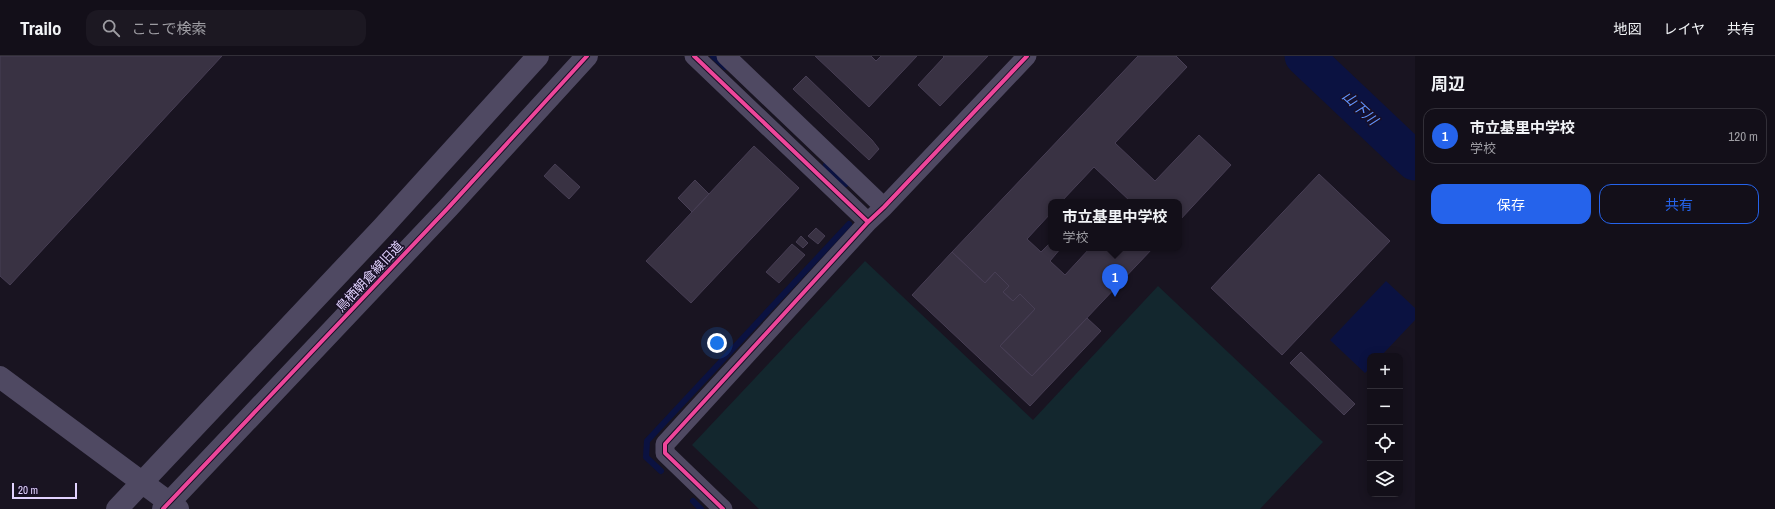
<!DOCTYPE html>
<html lang="ja">
<meta charset="utf-8">
<style>
:root{--surface:#130f19;--page:#1c1822;--text:#f1f3f6;--muted:#9d9ca2;--line:#322f38;--accent:#2563eb}
body{margin:0;font-family:"Archivo Narrow","Noto Sans JP",sans-serif;background:var(--page);color:var(--text)}
.controls{position:absolute;right:12px;bottom:12px;display:grid;overflow:hidden;border-radius:8px;box-shadow:0 2px 10px #0003}
.controls button{width:36px;height:36px;display:grid;place-items:center;padding:0;border:0;border-bottom:1px solid var(--line);background:var(--surface);color:var(--text);font:20px sans-serif}
.scale{position:absolute;left:12px;bottom:10px;width:65px;box-sizing:border-box;padding-left:4px;border:2px solid #e2d3ff;border-top:0;font-size:11px;line-height:14px;white-space:nowrap;color:#e2d3ff;-webkit-text-stroke:3px #180f26;paint-order:stroke}
.you{position:absolute;left:717px;top:287px;width:14px;height:14px;margin:-10px;border:3px solid #fff;border-radius:50%;background:#1a73e8;box-shadow:0 0 0 6px #1a73e833}
.badge{display:grid;place-items:center;width:26px;height:26px;border-radius:50%;background:var(--accent);color:#fff;font-size:13px;font-weight:700}
.pin{position:absolute;translate:-50% -33px;filter:drop-shadow(0 1px 2px #0008)}
.pin::after{content:'';position:absolute;top:21px;width:14px;height:12px;background:inherit;clip-path:polygon(0 0,100% 0,50% 100%)}
.popup{position:absolute;left:1048px;top:143px;width:134px;height:52px;box-sizing:border-box;display:grid;place-content:center;border-radius:8px;background:var(--surface);filter:drop-shadow(0 1px 3px #0005);font-size:13px;white-space:nowrap;color:var(--muted)}
.popup b{font-size:15px;color:var(--text)}
.popup::after{content:'';position:absolute;left:50%;top:100%;margin-left:-8px;border:8px solid transparent;border-top-color:var(--surface)}
.list{margin:0;padding:0;list-style:none}
h2{display:flex;justify-content:space-between;align-items:center;height:52px;margin:0;padding:0 16px;font-size:17px}
h2 small{font-size:13px;font-weight:400;color:var(--muted)}
.list li{display:grid;grid-template-columns:26px 1fr auto;gap:12px;align-items:center;box-sizing:border-box;height:56px;margin:0 8px 8px;padding:0 8px;border:1px solid var(--line);border-radius:12px}
.list b{display:block;font-size:15px;white-space:nowrap}
.list p{margin:0;font-size:13px;white-space:nowrap;color:var(--muted)}
.list em{font-size:13px;font-style:normal;color:var(--muted)}
.actions{display:flex;gap:8px;padding:12px 16px}
.actions a{flex:1;padding:9px 0;border:1px solid var(--accent);border-radius:12px;text-align:center;font-size:14px;color:var(--accent)}
.actions .main{background:var(--accent);color:#fff}
.icon{flex:none;width:22px;height:22px;fill:none;stroke:currentColor;stroke-width:2;stroke-linecap:round;stroke-linejoin:round}
.map{position:relative;flex:none;width:1415px;height:453px;overflow:hidden}
header{display:flex;align-items:center;gap:24px;box-sizing:border-box;height:56px;padding:0 20px;background:var(--surface);border-bottom:1px solid var(--line)}
header strong{font-size:19px}
nav{display:flex;gap:22px;margin-inline-start:auto;font-size:14px}
.search{width:280px;height:36px;background:var(--page);display:flex;align-items:center;gap:10px;box-sizing:border-box;padding:0 14px;border-radius:12px;color:var(--muted);font-size:15px}
main{display:flex}
aside{flex:1;background:var(--surface)}
.map>svg:first-child{display:block}
</style>
<header>
<strong>Trailo</strong>
<div class="search"><svg class="icon" aria-label="search" viewBox="0 0 24 24"><circle cx="10" cy="10" r="6"/><path d="M15 15l6 6"/></svg>ここで検索</div>
<nav><a>地図</a><a>レイヤ</a><a>共有</a></nav>
</header>
<main>
<div class="map">
<svg width="1415" height="453" viewBox="0 0 1415 453">
<rect width="100%" height="100%" fill="#191421"/>
<path fill="#13272e" d="M865 205 1033 364 1158 230 1323 386 1260 453H759L692 389Z"/>
<path fill="#0b1241" d="M1386 225 1415 252V264L1381 300H1370V312L1365 317 1330 284Z"/>
<g fill="none" stroke-linecap="round" stroke-linejoin="round">
<path stroke="#0b1241" stroke-width="6" d="M713 0 725 11
M826 109 846 128
M661 415 646 401 647 385 849 168
M693 445 701 453"/>
<path stroke="#0b1241" stroke-width="39" d="M1304 0 1415 105"/>
</g>
<path fill="#393243" stroke="#473e54" d="M0 0H222L10 229 0 220Z
M815 0H871L876 5 881 0H917L869 51Z
M943 0H988L940 50 918 29 944 1Z
M1138 0H1176L1187 11 1115 87 1155 125 1199 79 1231 109 1179 165V146H1131L1094 111 1061 146H1051V157L1027 183 1041 196 1051 186V192H1061L1050 205 1065 219 1090 192H1153L1032 320 1000 290 1035 253 1020 238 1013 245 1003 236 1009 230 995 216 985 227 952 196Z
M806 20 872 84 879 93 869 104 793 33Z
M754 90 799 132 691 247 646 205Z
M555 108 580 131 569 143 544 120Z
M1319 118 1390 185 1282 299 1211 232Z
M695 124 709 138 692 156 678 142Z
M816 172 825 180 818 188 808 180Z
M801 180 808 187 803 192 796 186Z
M792 188 805 199 779 227 766 216Z
M952 196 985 227 995 216 1009 230 1003 236 1013 245 1020 238 1035 253 1000 290 1032 320 1087 262 1101 275 1030 350 912 239Z
M1301 296 1355 348 1344 359 1290 307Z"/>
<g fill="none" stroke-linecap="round" stroke-linejoin="round">
<path stroke="#4f4962" stroke-width="19" d="M694 0 868 166
M726 0 884 151
M723 453 665 397V388L868 166 884 151 1027 0"/>
<path stroke="#4f4962" stroke-width="22" d="M0 321 178 453
M117 453 382 172 538 0
M163 453 448 152 587 0"/>
<defs>
<path id="cycleway" d="M694 0 868 166
M163 453 448 152 587 0
M723 453 665 397V388L868 166 884 151 1027 0"/>
</defs>
<use href="#cycleway" stroke="#180f26" stroke-width="6"/>
<use href="#cycleway" stroke="#ed469a" stroke-width="4"/>
</g>
<g text-anchor="middle" stroke-width="3" stroke-linejoin="round" paint-order="stroke">
<g font-size="13" fill="#e2d3ff" stroke="#180f26">
<text transform="translate(369 220) rotate(-47)" y="5">鳥栖朝倉線旧道</text>
</g>
<g font-size="14" font-style="italic" fill="#6194ff" stroke="#180f26">
<text transform="translate(1360 52) rotate(43)" y="5">山下川</text>
</g>
</g>
</svg>
<div class="controls">
<button>+</button>
<button>−</button>
<button><svg class="icon" aria-label="locate" viewBox="0 0 24 24"><circle cx="12" cy="12" r="6"/><path d="M12 2v4M12 18v4M2 12h4M18 12h4"/></svg></button>
<button><svg class="icon" aria-label="layers" viewBox="0 0 24 24"><path d="M12 4l9 5-9 5-9-5zM3 14l9 5 9-5"/></svg></button>
</div>
<div class="scale">20 m</div>
<div class="you"></div>
<div class="pin badge" style="left:1115px;top:241px">1</div>
<div class="popup"><b>市立基里中学校</b>学校</div>
</div>
<aside>
<h2>周辺<small></small></h2>
<ul class="list">
<li><span class="badge">1</span><div><b>市立基里中学校</b><p>学校</p></div><em>120 m</em></li>
</ul>
<div class="actions"><a class="main">保存</a><a>共有</a></div>
</aside>
</main>
